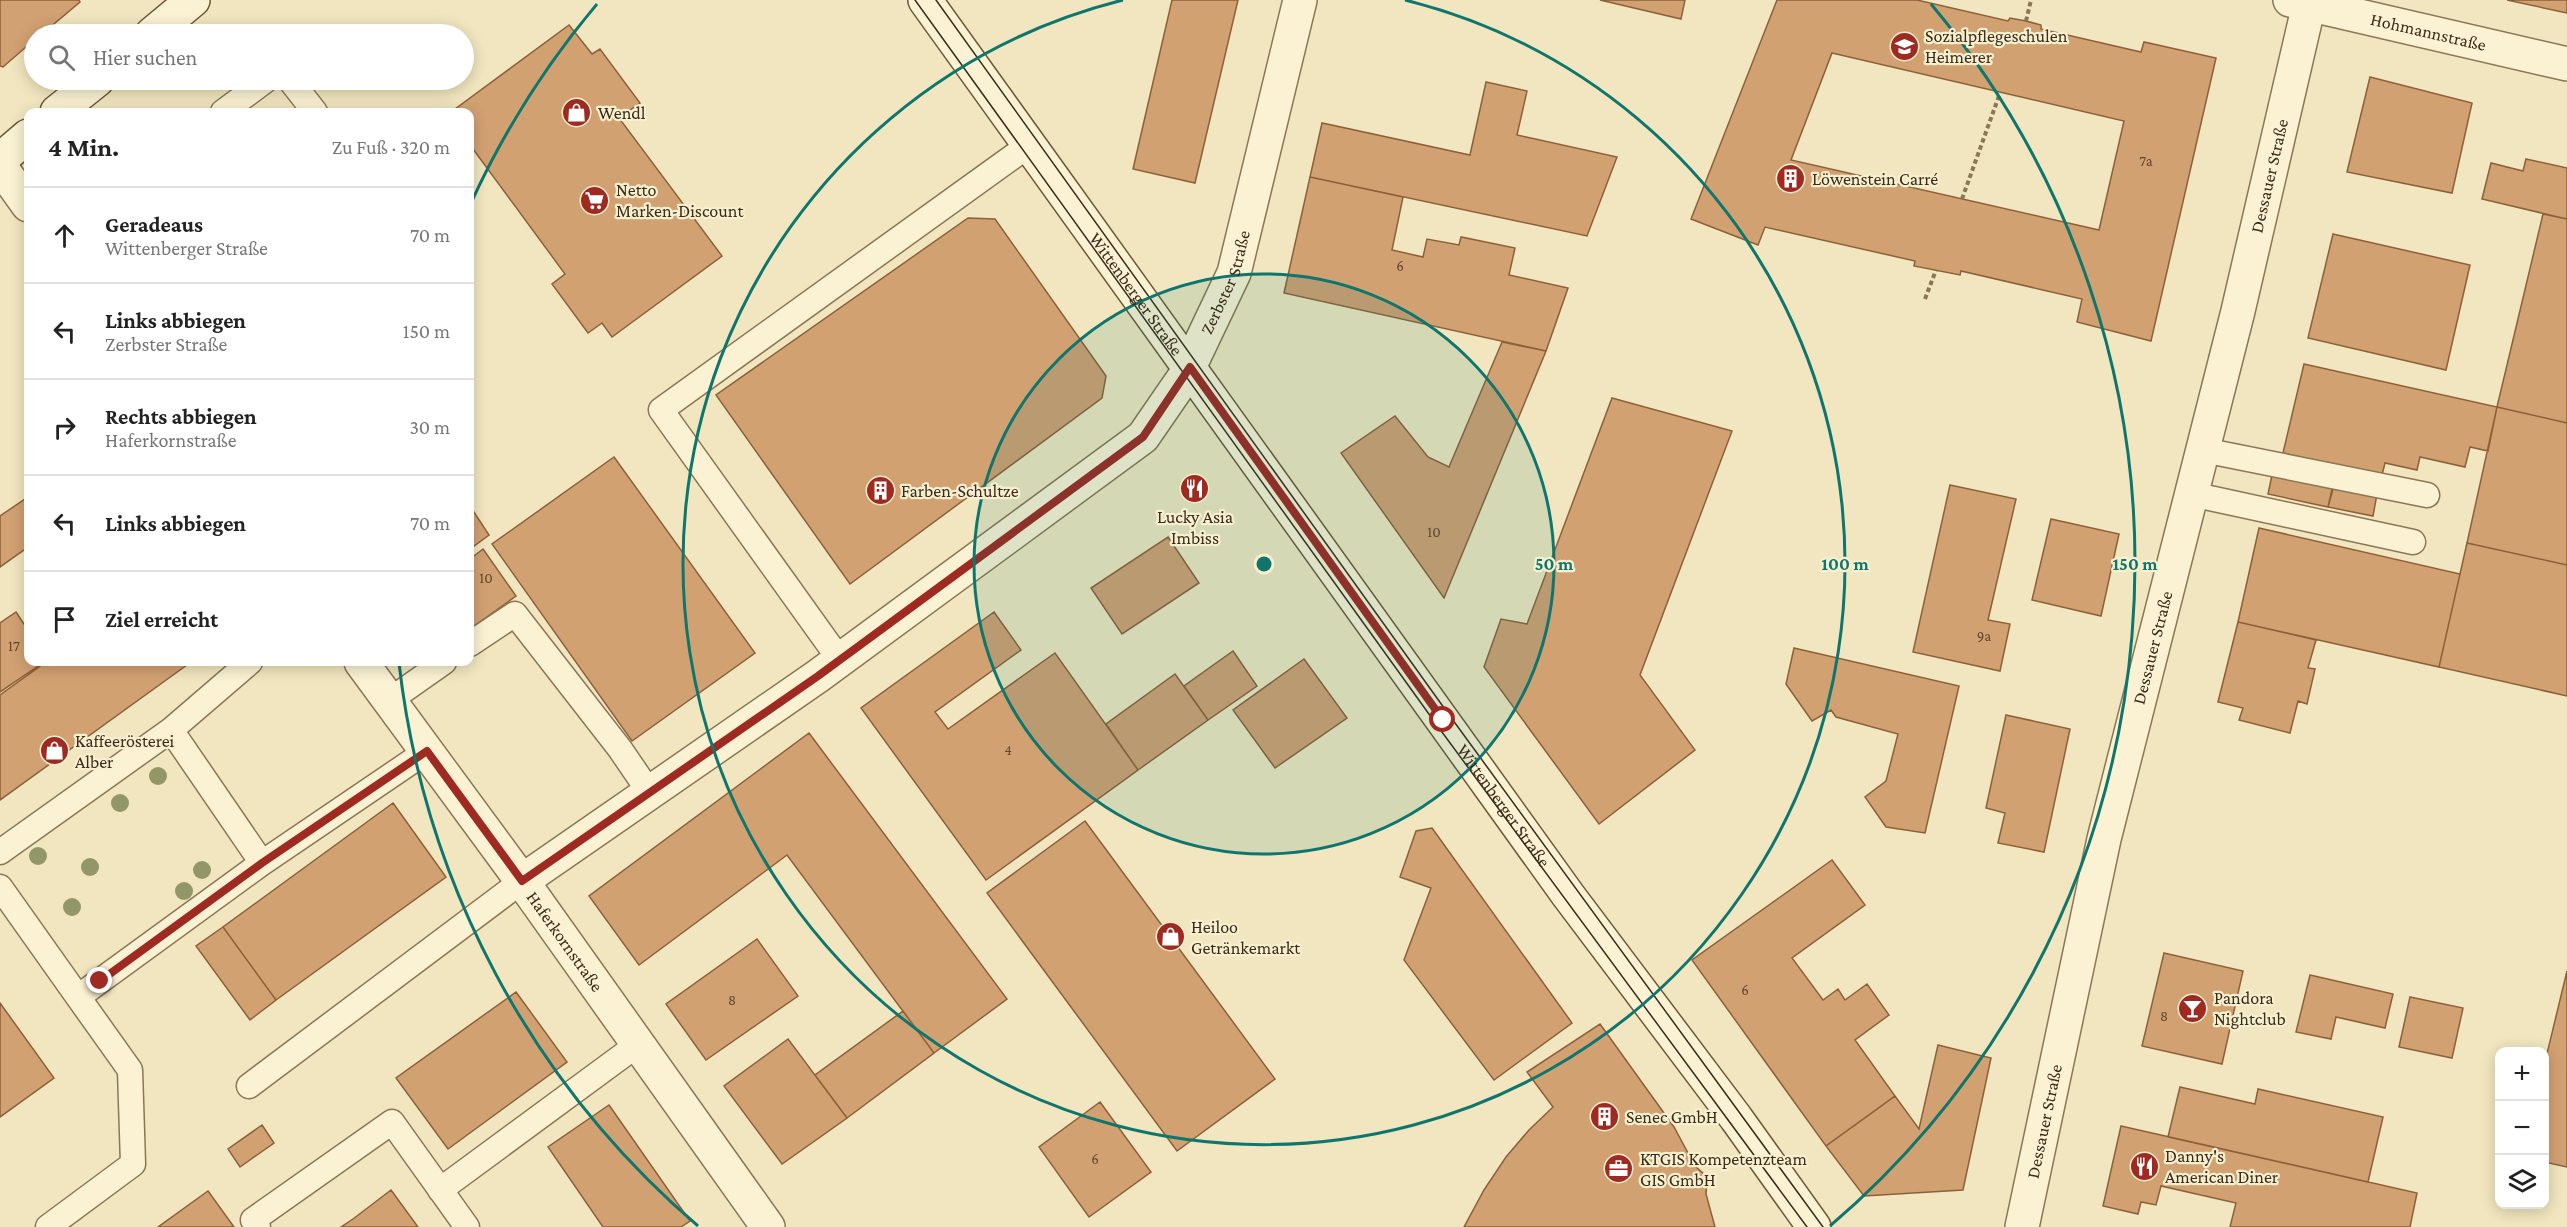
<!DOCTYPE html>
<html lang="de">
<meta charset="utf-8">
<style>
:root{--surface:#fff;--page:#f6f6f6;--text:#222;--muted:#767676;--line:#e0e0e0}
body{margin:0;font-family:"Crimson Pro",serif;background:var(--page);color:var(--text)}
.controls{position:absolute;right:18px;bottom:18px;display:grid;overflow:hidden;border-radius:12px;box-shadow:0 3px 15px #0003}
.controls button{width:54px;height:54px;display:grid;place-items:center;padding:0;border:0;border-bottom:2px solid var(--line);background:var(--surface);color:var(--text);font:30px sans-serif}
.stop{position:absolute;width:18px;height:18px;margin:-14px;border:4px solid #9f2a21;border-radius:50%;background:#fff}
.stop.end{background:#9f2a21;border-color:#fff;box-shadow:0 2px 6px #0008}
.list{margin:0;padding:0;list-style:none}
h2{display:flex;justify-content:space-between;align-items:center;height:78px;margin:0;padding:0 24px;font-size:26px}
h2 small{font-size:20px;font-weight:400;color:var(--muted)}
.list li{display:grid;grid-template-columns:39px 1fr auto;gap:18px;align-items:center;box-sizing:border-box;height:96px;padding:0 24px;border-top:2px solid var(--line)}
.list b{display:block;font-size:22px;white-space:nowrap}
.list p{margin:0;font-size:20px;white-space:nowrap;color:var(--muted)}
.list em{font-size:20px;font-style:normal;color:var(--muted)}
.icon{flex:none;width:33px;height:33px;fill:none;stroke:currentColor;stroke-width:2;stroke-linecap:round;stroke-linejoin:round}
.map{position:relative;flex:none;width:2567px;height:1227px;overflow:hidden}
.search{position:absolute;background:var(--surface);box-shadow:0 3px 15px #0003;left:24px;top:24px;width:450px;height:66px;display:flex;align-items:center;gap:15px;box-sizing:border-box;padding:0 21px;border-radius:33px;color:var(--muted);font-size:22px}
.panel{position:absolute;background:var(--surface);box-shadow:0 3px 15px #0003;left:24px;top:108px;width:450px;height:558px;border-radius:12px}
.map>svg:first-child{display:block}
</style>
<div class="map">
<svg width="2567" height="1227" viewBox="0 0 2567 1227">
<rect width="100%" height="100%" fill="#f1e6bf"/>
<path fill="#d2a172" stroke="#8c613a" stroke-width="1.5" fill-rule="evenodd" d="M0 0H79L80 2 42 34H34V40L3 67 0 66Z
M1172 0H1238L1195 183 1133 169Z
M1600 0H1685L1681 19Z
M1777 0H1917L2008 21 2010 18 2026 21 2041 25V29L2141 52 2144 42 2216 58 2151 341 2077 322 2082 299 1961 271 1960 275 1914 266 1915 261 1765 227 1758 245 1691 219ZM1832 53 2124 121 2099 230 1791 160Z
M2507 0H2567V13Z
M569 25 592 54 600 49 640 103 619 118 722 256 612 337 602 323 588 333 552 284 565 274 470 145V112H451Z
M2370 77 2472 103 2452 193 2347 172Z
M1486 82 1527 91 1517 135 1617 157 1587 236 1310 177 1322 123 1470 155Z
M2526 159 2567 168V219L2482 199 2491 163 2523 171Z
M1310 177 1403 197 1392 250 1423 257 1427 239 1459 245 1461 237 1515 248 1509 275 1568 288 1546 351 1284 293Z
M2543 214 2567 219V423L2497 407Z
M968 218 995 219 1106 376 1102 398 850 584 716 395Z
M2333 234 2470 265 2446 370 2308 338Z
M1502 342 1546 351 1444 598 1341 453 1395 416 1428 457 1449 467Z
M2304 364 2497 407 2488 451 2470 447 2465 467 2420 457 2417 470 2385 463 2382 475 2283 453Z
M1612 398 1732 431 1640 675 1695 750 1599 824 1484 667 1501 619 1527 624Z
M2497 407 2567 423V565L2467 543Z
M614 457 755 653 632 741 492 544Z
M2272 475 2333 489 2328 507 2268 494Z
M1950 485 2016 499 1988 620 2010 624 2000 671 1913 652Z
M2333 485 2377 494 2373 516 2328 507Z
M28 497V547L0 567V516Z
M470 506 489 535 470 549Z
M2051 519 2119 534 2101 616 2032 600Z
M2259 528 2460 574 2439 667 2238 622Z
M1168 537 1199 583 1122 634 1091 588Z
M2467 543 2567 565V696L2439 667Z
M483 549 516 596 470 629V559Z
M16 612 28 630V662H44L0 692V623Z
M994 612 1021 650 935 712 948 729 1055 653 1138 770 986 880 861 708Z
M2238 622 2316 640 2308 668 2315 669 2307 704 2298 701 2290 733 2239 720 2243 708 2218 702Z
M1794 648 1959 686 1925 833 1886 827 1865 797 1886 781 1898 734 1836 717 1831 710 1812 721 1786 684Z
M1233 651 1257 686 1208 720 1184 686Z
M1304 659 1347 718 1275 768 1233 710Z
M46 662H191L0 800V695Z
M1175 674 1208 720 1138 770 1106 724Z
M2006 715 2070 729 2044 852 1998 843 2005 813 1986 808Z
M809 733 1007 999 934 1053 787 855 639 965 589 896Z
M393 803 446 877 276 1000 223 927Z
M1085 821 1275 1079 1177 1151 987 893Z
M1432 828 1572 1023 1494 1080 1404 960 1431 888 1400 877 1416 831Z
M1832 860 1865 905 1792 958 1823 1000 1838 989 1845 1000 1867 984 1889 1015 1855 1040 1895 1096 1826 1146 1692 960Z
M223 927 276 1000 250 1020 196 946Z
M757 939 798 996 706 1060 666 1004Z
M2164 953 2243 971 2222 1064 2142 1046Z
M2567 971V1167L2544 1162V1066Z
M2310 975 2393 994 2385 1028 2336 1017 2331 1039 2296 1032Z
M516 992 567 1062 448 1149 396 1078Z
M2410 997 2463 1008 2452 1058 2399 1047Z
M0 1003 54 1078 0 1117Z
M903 1011 934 1053 847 1118 815 1075Z
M1600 1024 1674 1127 1695 1166 1705 1175 1707 1180 1706 1194 1715 1227H1464L1484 1190 1506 1157 1529 1130 1553 1107 1527 1072Z
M788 1039 847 1118 782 1164 724 1086Z
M1938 1045 1991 1058 1963 1190 1864 1196 1826 1146 1895 1096 1919 1129Z
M2180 1087 2255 1104 2258 1089 2383 1117 2368 1182 2168 1137Z
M1100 1102 1151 1172 1089 1217 1039 1147Z
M609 1105 690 1221 681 1227H603L548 1147Z
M262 1125 274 1143 240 1167 228 1149Z
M2121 1126 2417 1193 2410 1227H2230L2236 1203 2161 1186 2156 1205 2141 1202 2138 1214 2103 1206Z
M391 1190 418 1227H341L353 1219Z
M208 1191 234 1227H158Z"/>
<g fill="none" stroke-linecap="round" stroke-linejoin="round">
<defs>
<path id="lane" d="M290 80 315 112
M223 112 266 80
M2203 450 2427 495
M2191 494 2413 542
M470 644 515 614 620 749 650 793
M840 660 661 410 1029 145
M390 700 444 662
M171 730 262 863
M0 852 171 730 250 662
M0 887 78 997 262 863 427 751
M249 1086 522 881
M440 1190 637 1045
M48 1227 133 1164 130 1070 78 997
M258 1227 253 1220 392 1122 467 1227"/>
<g id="street">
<path id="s1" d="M2290 0 2567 64"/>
<path d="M0 166 28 205"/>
<path id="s2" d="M361 662 522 881 768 1227"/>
<path id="s3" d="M522 881 818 676 1143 437 1185 376 1234 273 1300 0"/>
<path id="s4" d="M2022 1227 2104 839 2238 311 2310 0"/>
</g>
<g id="secondary">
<path id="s5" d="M925 0 1568 895 1736 1118 1814 1227"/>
<path d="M152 34 193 0"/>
<path d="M57 112 97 80"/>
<path d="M0 160 28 136"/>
</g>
</defs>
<use href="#lane" stroke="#8b7656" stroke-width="27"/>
<use href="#street" stroke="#8b7656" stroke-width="36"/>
<use href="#secondary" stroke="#6d5739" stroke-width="36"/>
<path stroke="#8b7656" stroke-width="4" stroke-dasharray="4.5 3" stroke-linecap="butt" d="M2026 21 2031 0
M1962 199 2000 93
M1925 299 1936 270"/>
<use href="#lane" stroke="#fbf2d3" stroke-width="24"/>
<use href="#street" stroke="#fbf2d3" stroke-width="33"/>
<use href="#secondary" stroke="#fbf2d3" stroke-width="33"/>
<path stroke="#392c1c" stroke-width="1.5" d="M915 0 1439 728 1807 1227
M936 0 1447 712 1823 1227"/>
</g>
<g fill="#929768">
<circle cx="158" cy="776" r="9"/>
<circle cx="120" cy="803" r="9"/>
<circle cx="38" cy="856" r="9"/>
<circle cx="90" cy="867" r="9"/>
<circle cx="202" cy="870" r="9"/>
<circle cx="184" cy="891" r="9"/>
<circle cx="72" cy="907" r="9"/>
</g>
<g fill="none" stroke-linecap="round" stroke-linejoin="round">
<path stroke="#9f2a21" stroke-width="8" d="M100 981 262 863 427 751 522 881 818 676 1143 437 1190 367 1443 720"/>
</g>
<circle cx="1264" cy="564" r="290" fill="#0f766e" fill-opacity=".12"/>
<g fill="none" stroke="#0f766e" stroke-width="3">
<circle cx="1264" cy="564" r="290"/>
<path d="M1405 0A581 581 0 1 1 1123 0"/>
<path d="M698 1226A871 871 0 0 1 399 663M471 203A871 871 0 0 1 597 4M1931 4A871 871 0 0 1 1830 1226"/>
</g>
<defs>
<symbol id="school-disc" viewBox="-11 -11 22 22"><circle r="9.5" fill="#9f2a21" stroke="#f8efcf"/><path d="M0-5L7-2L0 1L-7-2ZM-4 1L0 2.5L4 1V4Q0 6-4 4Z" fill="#fff"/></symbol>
<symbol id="shop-disc" viewBox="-11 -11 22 22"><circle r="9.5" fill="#9f2a21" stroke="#f8efcf"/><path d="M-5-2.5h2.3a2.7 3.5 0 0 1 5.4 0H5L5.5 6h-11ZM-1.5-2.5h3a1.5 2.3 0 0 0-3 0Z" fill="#fff"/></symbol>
<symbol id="building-disc" viewBox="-11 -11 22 22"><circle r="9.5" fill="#9f2a21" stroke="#f8efcf"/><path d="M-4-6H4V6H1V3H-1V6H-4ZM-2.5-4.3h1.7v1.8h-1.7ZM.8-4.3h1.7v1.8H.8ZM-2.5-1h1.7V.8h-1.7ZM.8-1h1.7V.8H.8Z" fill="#fff"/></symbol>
<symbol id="supermarket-disc" viewBox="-11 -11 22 22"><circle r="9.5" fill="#9f2a21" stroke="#f8efcf"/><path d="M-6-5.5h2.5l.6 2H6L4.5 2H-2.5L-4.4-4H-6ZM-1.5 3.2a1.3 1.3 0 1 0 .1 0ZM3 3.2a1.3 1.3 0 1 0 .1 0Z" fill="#fff"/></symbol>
<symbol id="restaurant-disc" viewBox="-11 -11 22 22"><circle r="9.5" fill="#9f2a21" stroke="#f8efcf"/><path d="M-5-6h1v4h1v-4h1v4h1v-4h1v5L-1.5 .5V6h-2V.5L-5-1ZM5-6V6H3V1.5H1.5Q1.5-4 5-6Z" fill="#fff"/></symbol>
<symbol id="bar-disc" viewBox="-11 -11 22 22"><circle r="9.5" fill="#9f2a21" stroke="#f8efcf"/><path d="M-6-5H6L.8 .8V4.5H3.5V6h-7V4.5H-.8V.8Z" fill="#fff"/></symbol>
<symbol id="office-disc" viewBox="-11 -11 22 22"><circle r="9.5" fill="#9f2a21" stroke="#f8efcf"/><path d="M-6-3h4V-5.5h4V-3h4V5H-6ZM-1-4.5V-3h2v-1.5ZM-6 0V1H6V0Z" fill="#fff"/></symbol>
</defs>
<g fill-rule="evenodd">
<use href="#school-disc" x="1888" y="30" width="33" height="33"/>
<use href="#shop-disc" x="560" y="96" width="33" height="33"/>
<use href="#building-disc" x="1774" y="162" width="33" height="33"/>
<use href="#supermarket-disc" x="578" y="184" width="33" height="33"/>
<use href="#restaurant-disc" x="1178" y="472" width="33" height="33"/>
<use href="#building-disc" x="864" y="474" width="33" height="33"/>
<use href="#shop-disc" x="38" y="734" width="33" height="33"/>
<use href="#shop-disc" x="1154" y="920" width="33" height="33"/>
<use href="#bar-disc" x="2176" y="992" width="33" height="33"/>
<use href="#building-disc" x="1588" y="1100" width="33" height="33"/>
<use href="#restaurant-disc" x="2128" y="1150" width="33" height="33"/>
<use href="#office-disc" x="1602" y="1152" width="33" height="33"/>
</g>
<g text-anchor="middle" stroke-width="4.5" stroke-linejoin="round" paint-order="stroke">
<g font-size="15" fill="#5f4932">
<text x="2146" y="166">7a</text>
<text x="1400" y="271">6</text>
<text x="1434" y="537">10</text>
<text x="486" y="583">10</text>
<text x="1984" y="641">9a</text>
<text x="14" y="651">17</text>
<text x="1008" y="755">4</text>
<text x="1745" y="995">6</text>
<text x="732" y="1005">8</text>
<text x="2164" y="1021">8</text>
<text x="1095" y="1164">6</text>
</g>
<g font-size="18" fill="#392c1c" stroke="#f8efcf">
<text dy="6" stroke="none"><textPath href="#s1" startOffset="142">Hohmannstraße</textPath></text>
<text dy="6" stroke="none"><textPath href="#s4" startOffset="1080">Dessauer Straße</textPath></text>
<text dy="6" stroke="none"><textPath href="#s3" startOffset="940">Zerbster Straße</textPath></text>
<text dy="6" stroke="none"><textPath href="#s5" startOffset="362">Wittenberger Straße</textPath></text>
<text dy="6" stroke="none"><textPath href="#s4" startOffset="594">Dessauer Straße</textPath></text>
<text dy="6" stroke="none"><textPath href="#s5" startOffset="992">Wittenberger Straße</textPath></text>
<text dy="6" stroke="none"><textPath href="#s2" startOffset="346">Haferkornstraße</textPath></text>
<text dy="6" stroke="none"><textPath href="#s4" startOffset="108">Dessauer Straße</textPath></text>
</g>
<g font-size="18" fill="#392c1c" stroke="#f8efcf" text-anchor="start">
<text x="1925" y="42">Sozialpflegeschulen<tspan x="1925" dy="21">Heimerer</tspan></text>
<text x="598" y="119">Wendl</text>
<text x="1812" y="185">Löwenstein Carré</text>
<text x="616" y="196">Netto<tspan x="616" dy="21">Marken-Discount</tspan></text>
<text x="901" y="497">Farben-Schultze</text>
<text x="1195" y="523" text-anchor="middle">Lucky Asia<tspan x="1195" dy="21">Imbiss</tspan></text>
<text x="75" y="747">Kaffeerösterei<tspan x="75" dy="21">Alber</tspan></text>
<text x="1191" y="933">Heiloo<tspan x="1191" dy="21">Getränkemarkt</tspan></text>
<text x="2214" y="1004">Pandora<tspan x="2214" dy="21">Nightclub</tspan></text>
<text x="1626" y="1123">Senec GmbH</text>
<text x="2165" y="1162">Danny's<tspan x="2165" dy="21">American Diner</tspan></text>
<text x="1640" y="1165">KTGIS Kompetenzteam<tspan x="1640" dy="21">GIS GmbH</tspan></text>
</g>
</g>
<circle cx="1264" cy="564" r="9" fill="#0f766e" stroke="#f8efcf" stroke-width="3"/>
<g font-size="18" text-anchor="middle" font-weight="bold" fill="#0f766e" stroke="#f8efcf" stroke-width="4.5" stroke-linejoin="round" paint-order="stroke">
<text x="1554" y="570">50 m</text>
<text x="1845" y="570">100 m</text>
<text x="2135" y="570">150 m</text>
</g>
</svg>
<div class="controls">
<button>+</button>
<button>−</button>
<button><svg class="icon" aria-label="layers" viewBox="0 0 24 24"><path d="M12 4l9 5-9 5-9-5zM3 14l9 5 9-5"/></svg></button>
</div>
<div class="stop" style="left:1443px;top:720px"></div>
<div class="stop end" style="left:100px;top:981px"></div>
<div class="search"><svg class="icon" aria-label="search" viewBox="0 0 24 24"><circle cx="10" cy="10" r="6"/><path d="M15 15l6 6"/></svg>Hier suchen</div>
<section class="panel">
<h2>4 Min.<small>Zu Fuß · 320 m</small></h2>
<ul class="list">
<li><svg class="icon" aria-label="ahead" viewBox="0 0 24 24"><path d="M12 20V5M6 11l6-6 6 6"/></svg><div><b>Geradeaus</b><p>Wittenberger Straße</p></div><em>70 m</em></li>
<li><svg class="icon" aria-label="left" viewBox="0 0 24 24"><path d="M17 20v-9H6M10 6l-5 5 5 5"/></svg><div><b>Links abbiegen</b><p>Zerbster Straße</p></div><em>150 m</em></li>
<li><svg class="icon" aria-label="right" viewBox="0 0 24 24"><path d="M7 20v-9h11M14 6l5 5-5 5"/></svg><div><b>Rechts abbiegen</b><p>Haferkornstraße</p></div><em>30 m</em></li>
<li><svg class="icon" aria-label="left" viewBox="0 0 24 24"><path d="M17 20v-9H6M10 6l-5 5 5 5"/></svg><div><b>Links abbiegen</b></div><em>70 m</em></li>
<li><svg class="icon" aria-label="arrive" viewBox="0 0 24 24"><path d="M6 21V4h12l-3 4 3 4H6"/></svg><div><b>Ziel erreicht</b></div></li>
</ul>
</section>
</div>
